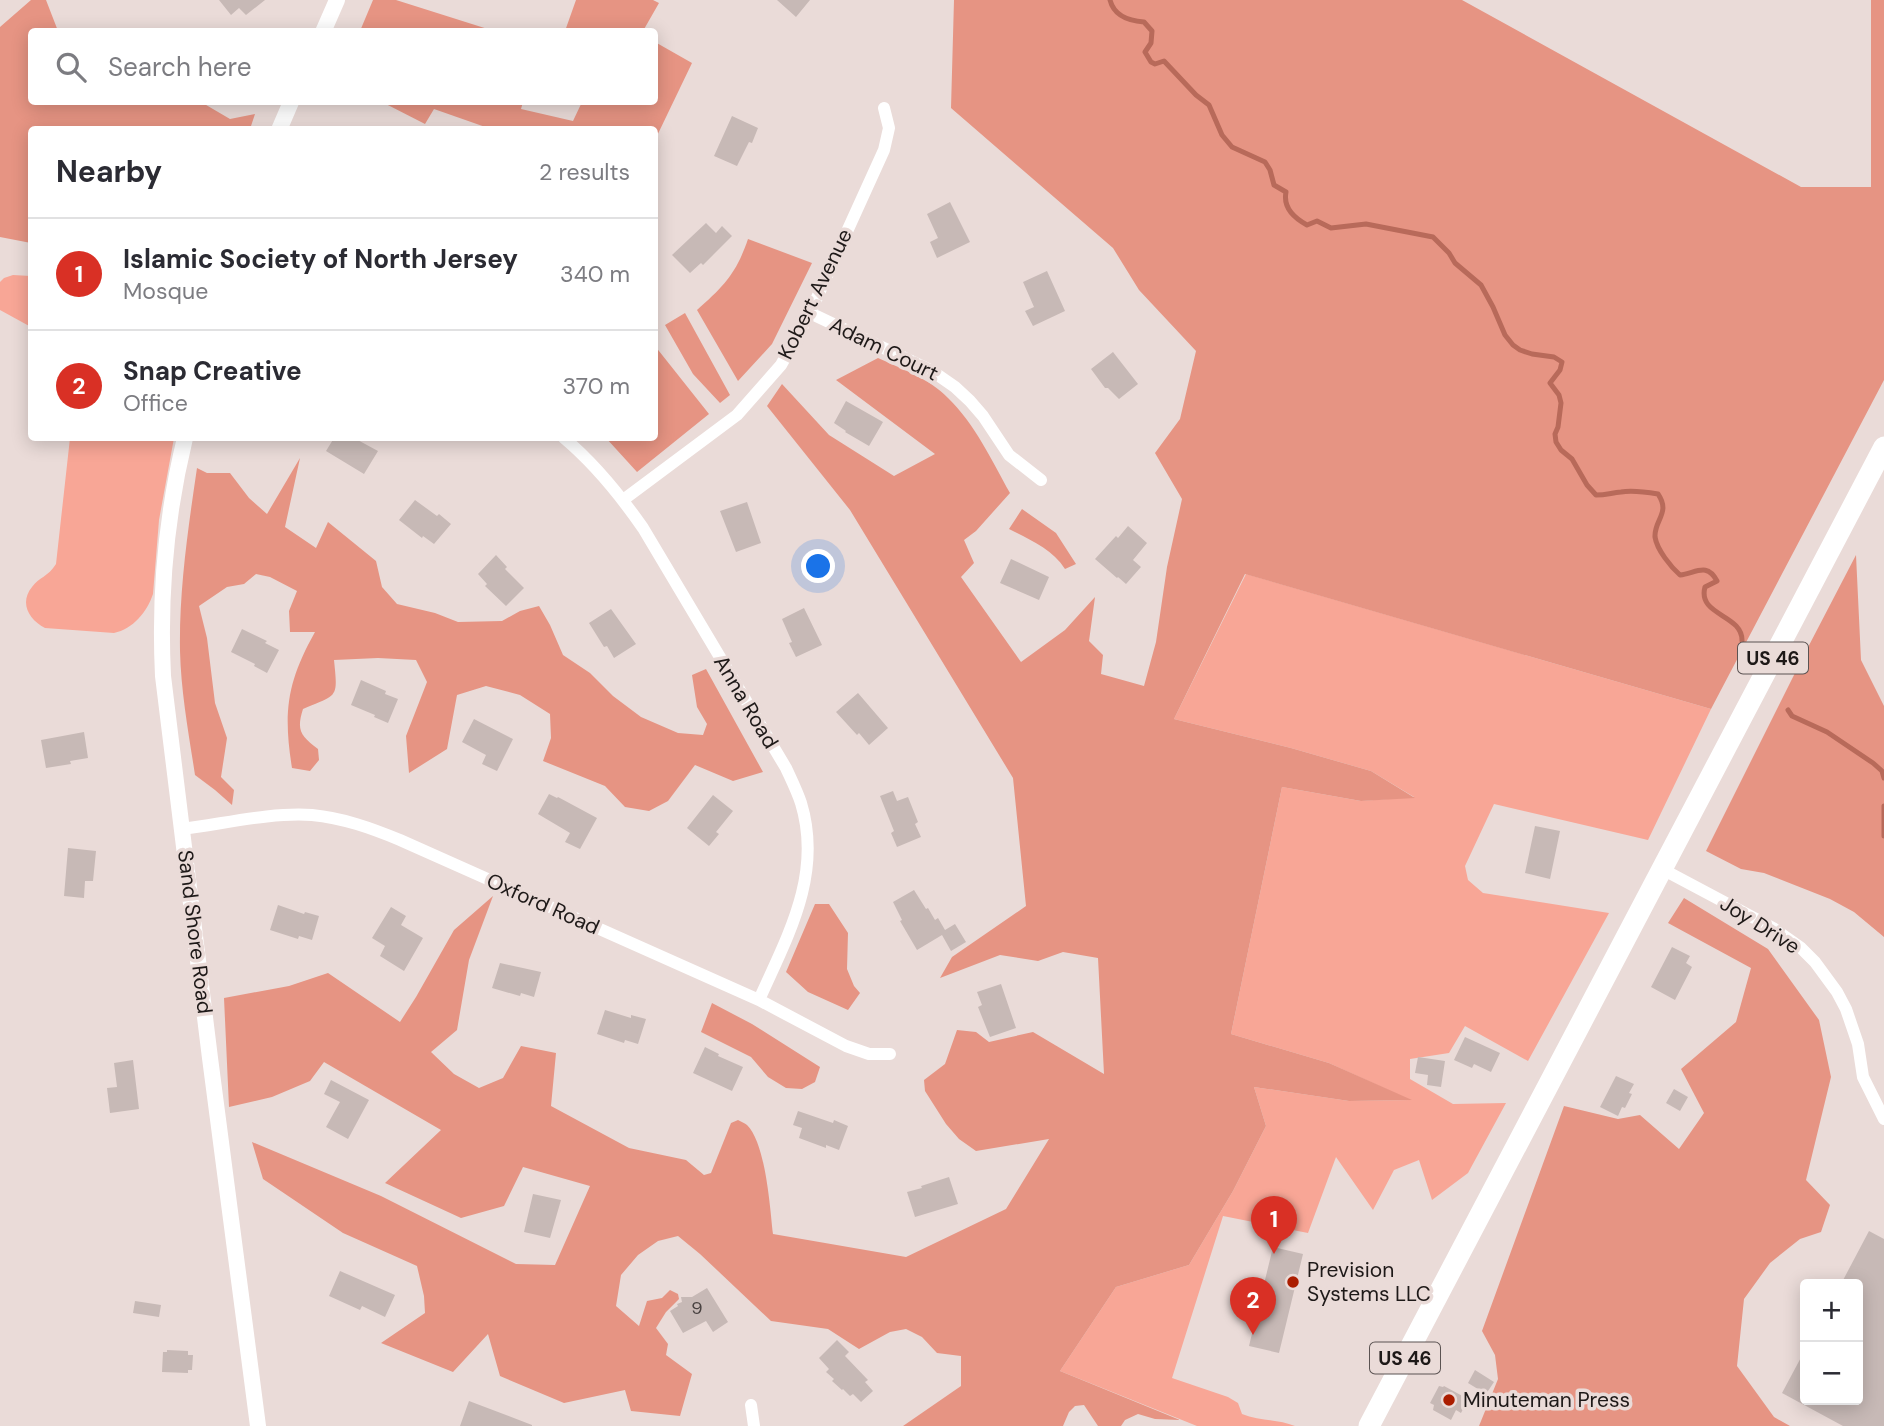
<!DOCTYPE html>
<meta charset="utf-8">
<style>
:root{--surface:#fff;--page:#f2f2f3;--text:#2b2b33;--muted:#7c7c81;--line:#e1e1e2;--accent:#d93025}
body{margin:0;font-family:"DM Sans",sans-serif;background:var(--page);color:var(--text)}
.controls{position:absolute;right:21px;bottom:21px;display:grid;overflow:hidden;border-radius:7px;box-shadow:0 4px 18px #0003}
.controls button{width:63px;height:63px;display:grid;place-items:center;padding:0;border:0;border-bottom:2px solid var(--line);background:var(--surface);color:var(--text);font:35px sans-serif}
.you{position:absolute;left:819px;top:567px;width:24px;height:24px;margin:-18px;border:5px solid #fff;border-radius:50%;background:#1a73e8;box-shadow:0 0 0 10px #1a73e833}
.badge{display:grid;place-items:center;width:46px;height:46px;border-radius:50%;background:var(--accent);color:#fff;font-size:23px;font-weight:700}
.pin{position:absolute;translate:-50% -58px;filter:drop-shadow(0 2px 4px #0008)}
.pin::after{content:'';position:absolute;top:37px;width:24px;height:21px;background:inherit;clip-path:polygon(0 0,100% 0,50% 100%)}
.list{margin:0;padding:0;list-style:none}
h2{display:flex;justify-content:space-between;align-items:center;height:91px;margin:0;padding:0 28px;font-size:30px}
h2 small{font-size:23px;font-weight:400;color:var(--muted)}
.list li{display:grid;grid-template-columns:46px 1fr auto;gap:21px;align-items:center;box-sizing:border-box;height:112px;padding:0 28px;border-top:2px solid var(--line)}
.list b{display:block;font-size:26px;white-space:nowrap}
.list p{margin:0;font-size:23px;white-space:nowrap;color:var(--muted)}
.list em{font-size:23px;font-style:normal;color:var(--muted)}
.icon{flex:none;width:38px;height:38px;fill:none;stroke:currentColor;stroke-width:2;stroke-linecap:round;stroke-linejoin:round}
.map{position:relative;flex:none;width:1884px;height:1426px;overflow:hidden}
.search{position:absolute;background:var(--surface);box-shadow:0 4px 18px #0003;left:28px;top:28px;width:630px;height:77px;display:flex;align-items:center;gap:18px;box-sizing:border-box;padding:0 24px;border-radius:7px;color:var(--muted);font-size:26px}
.panel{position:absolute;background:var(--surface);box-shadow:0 4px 18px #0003;left:28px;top:126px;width:630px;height:315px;border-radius:7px}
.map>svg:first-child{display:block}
</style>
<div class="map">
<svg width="1884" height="1426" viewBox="0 0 1884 1426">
<rect width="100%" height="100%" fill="#eadbd8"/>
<path fill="#f8a696" d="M13 275 31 276V327L0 310V282L4 278Z
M70 438H174L159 520 153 594C147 612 133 629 114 633L45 628C29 620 19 603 32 587 39 577 48 577 56 564Z
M1246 574 1711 709 1648 840 1494 804 1465 866 1468 880 1483 893 1609 913 1528 1061 1465 1026 1449 1053 1410 1059V1079L1453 1104 1506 1103 1468 1173 1432 1200 1419 1160 1394 1170 1373 1210 1336 1157 1308 1233 1223 1216 1172 1378 1228 1397 1238 1403 1242 1414C1259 1421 1278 1419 1295 1426H1197L1060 1371 1116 1287 1189 1265 1233 1191 1266 1126 1254 1087 1349 1101 1410 1100 1329 1063 1231 1034 1282 787 1361 801 1414 797 1371 771 1291 748 1174 719Z"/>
<path fill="#e69483" d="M31 0H46L58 31 32 32V102H201L230 119 255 114 250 129 32 130 31 243 0 237V27Z
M373 0H396L494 31H360Z
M576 0H653L659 3 643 31H565Z
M954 0H1462L1801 187H1871V0H1884V380L1711 709 1245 574 1174 719 1291 748 1371 771 1415 798 1361 801 1282 787 1231 1034 1329 1063 1412 1100 1349 1101 1254 1087 1266 1126 1233 1191 1189 1265 1116 1287 1060 1371 1180 1420 1155 1419 1138 1414 1125 1420 1121 1426H1098L1084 1405 1075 1406 1069 1412 1063 1426H903L961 1386V1356L937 1353 922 1337 906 1329 890 1332 859 1349 828 1329 771 1321 700 1254 678 1236 658 1241 638 1255 621 1275 616 1306 639 1326 647 1301 662 1298 670 1290 678 1294 679 1299 666 1312 656 1328 668 1344 666 1355 692 1374 680 1416 631 1411 625 1390 564 1403 500 1376 488 1334 453 1372 381 1343 425 1313 424 1296 417 1266 343 1233 263 1179 252 1142 381 1196 516 1264 555 1265 590 1186 523 1167 504 1206 461 1218 385 1183 441 1130 324 1062 310 1081 272 1097 229 1107 224 998 289 986 328 973 400 1022 416 997 454 930 493 896 469 960 457 1030 431 1052 454 1074 479 1088 503 1078 521 1046 556 1053 551 1106 629 1148 686 1160 704 1175 711 1173 731 1123 738 1120C741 1122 745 1123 747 1125 766 1144 770 1208 773 1234L906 1257 1006 1209 1049 1139 976 1151 959 1139 946 1124 925 1091 924 1080 945 1064 957 1030 976 1032 989 1042 1033 1032 1104 1074 1098 958 1063 952 1038 961 1000 955 940 978 952 957 1026 906 1013 778 850 510 767 406 782 384 829 435 894 476 935 454 836 380 878 358C902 369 930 379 948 398 975 424 992 461 1010 493L976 531 964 540 974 563 961 577 1021 662 1065 630 1095 597 1089 641 1103 655 1101 674 1144 686 1156 642 1167 567 1182 499 1155 453 1180 419 1196 351 1139 290 1113 248 951 108Z
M655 42 692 63 655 140 654 130 491 129 434 109 425 124 382 102H523L521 109 573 121 582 102H654Z
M748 239 812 263 772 344 738 381 697 310C724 286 736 274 748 239Z
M685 313 730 395 720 403 693 374 665 325Z
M655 346 709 414 637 472 606 438H654Z
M300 458 285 527 316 548 328 522 376 561 382 587 397 604 435 613 458 622 502 621 520 611 539 606 550 625 563 655 590 673 613 696 641 717 678 733 703 735 707 724 697 707 692 675 706 669 763 772 733 781 695 765 668 801 649 811 625 807 605 786 543 761 551 738 550 714 520 695 486 686 457 695 447 749 409 773 406 736 427 682 416 660 378 658 334 660C338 699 338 694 303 709 296 731 301 736 318 749L319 760 310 771 292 768C283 712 287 682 315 632H290L289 611 297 591 270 577 256 574 244 584 227 587 199 606 207 638 215 703 227 738 221 777 234 790 232 805 215 790 195 775C189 735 181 693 180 651 179 590 188 529 197 468L207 473H230L249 498 267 514Z
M1022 509 1056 533 1076 564 1065 569C1052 549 1030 540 1009 529Z
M1856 555 1861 660 1884 706V937L1854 912 1830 899 1764 873 1741 869 1706 851 1805 653Z
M1684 898 1768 949 1819 1020 1831 1077 1806 1180 1830 1205 1821 1232 1800 1239 1770 1263 1744 1299 1737 1366 1774 1417 1790 1426H1479L1498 1379 1495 1355 1482 1331 1564 1106 1618 1119 1640 1115 1679 1149 1704 1113 1681 1069 1736 1022 1751 968 1668 923Z
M815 904H829L848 933 847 969 854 986 860 993 848 1010 808 992 786 972Z
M712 1003 752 1024 820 1067 815 1082 802 1089 786 1088 768 1077 751 1057 701 1032Z"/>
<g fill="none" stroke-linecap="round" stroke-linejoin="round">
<path stroke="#b86a5a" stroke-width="5" d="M1110 0C1114 16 1129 21 1144 22L1152 31 1151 43 1145 52 1151 62 1155 64 1164 61 1196 95 1209 105 1222 135 1232 147 1265 162 1270 170 1274 185 1286 192C1283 207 1294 218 1307 225L1317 221 1331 228 1366 224 1433 237 1449 253 1455 263 1481 285 1493 307 1505 335 1513 345 1520 350 1532 354 1554 357 1562 362 1560 370 1550 383 1559 395 1561 403 1558 427 1555 434 1556 442 1561 450 1572 459 1587 485 1596 495C1606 495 1611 493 1621 492 1633 490 1646 492 1658 494 1671 513 1654 520 1655 537 1657 550 1671 567 1680 575 1696 573 1707 562 1717 581L1705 587C1697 616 1743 614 1742 641
M1788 710 1792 716 1827 732 1873 763 1882 771 1884 778
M1884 806V836"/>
</g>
<path fill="#c7b9b6" d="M219 0H265L246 15 239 8 231 15Z
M777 0H810L796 17Z
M732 116 758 128 752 143 749 142 737 166 714 156Z
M950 202 970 242 937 258 930 242 938 238 927 214Z
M706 223 716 233 722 226 732 236 703 265 701 263 690 273 672 255Z
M1047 271 1065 311 1033 326 1025 311 1034 307 1023 282Z
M1113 352 1138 384 1119 399 1108 388H1105L1091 369Z
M846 401 883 422 869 446 845 432 846 431 834 423Z
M334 438H354L378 451 364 474 326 451Z
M415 500 437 516 439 514 451 524 434 544 423 536 422 538 399 520Z
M747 502 761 543 736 552 720 511Z
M1128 526 1147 543 1133 560 1141 567 1126 584 1118 577 1117 578 1095 559 1116 536 1118 538Z
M496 555 507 567 505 569 524 588 506 606 485 586 487 584 478 574Z
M1011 559 1049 577 1039 600 1000 583Z
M804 608 822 645 796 657 789 643 792 642 782 619Z
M611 609 636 644 614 658 607 646 604 647 589 623Z
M242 629 267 641 265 643 279 650 267 673 254 666 255 664 231 652Z
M361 680 386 691 385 694 398 699 388 723 374 717 375 715 351 705Z
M858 693 888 728 869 745 859 733 857 735 836 712Z
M474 719 513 739 497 771 482 764 486 755 462 742Z
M84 732 88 758 70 761 71 764 46 768 41 740Z
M893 791 897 801 908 797 918 822 915 824 921 837 897 847 891 833 894 831 880 796Z
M549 794 557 798 558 797 597 818 580 849 565 842 570 833 538 814Z
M713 795 733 811 716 832 719 834 709 846 687 828Z
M1535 826 1560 831 1550 879 1525 873Z
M68 848 96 851 93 881H85L84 898 64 896Z
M914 890 926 909 928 908 935 920 938 918 945 930 955 924 966 942 951 951 942 935 917 950 900 921 902 920 893 902Z
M278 905 304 914 305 912 319 916 312 940 299 936 298 939 270 930Z
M391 907 406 916 401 925 423 938 404 971 380 956 385 946 372 938Z
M1672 947 1690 956 1686 963 1692 967 1675 1000 1651 987Z
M500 963 541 972 534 997 521 993 520 996 492 988Z
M1001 984 1016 1028 990 1037 978 1007 982 1005 977 992Z
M605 1010 631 1018V1015L646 1019 638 1044 625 1040 624 1043 597 1034Z
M1465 1037 1500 1053 1491 1072 1474 1064 1472 1068 1454 1060Z
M705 1047 719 1054 718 1056 743 1067 732 1091 693 1073Z
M1418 1057 1445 1061 1441 1087 1427 1085 1428 1075 1415 1073Z
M133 1060 139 1109 110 1113 107 1088 117 1087 114 1063Z
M1616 1076 1634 1084 1629 1093 1632 1094 1625 1108 1622 1107 1618 1116 1600 1107Z
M331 1080 369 1100 348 1139 326 1127 340 1102 324 1094Z
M1674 1089 1688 1097 1680 1111 1666 1103Z
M798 1111 833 1123 834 1120 848 1126 839 1150 826 1145V1148L799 1138 802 1128 793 1125Z
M949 1177 958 1204 915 1217 907 1192 922 1188 921 1186Z
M533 1194 561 1200 550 1238 524 1232Z
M1869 1231 1884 1239V1426H1843L1782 1393 1805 1350V1400H1858V1284H1841Z
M1273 1247 1303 1254 1279 1353 1249 1346Z
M340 1271 395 1295 385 1317 362 1306 360 1310 329 1296Z
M707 1288 728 1322 713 1332 706 1321 683 1333 670 1311 678 1306 677 1304 682 1302 681 1297H692Z
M135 1301 161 1305 159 1317 133 1313Z
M837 1340 849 1352 845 1356 868 1380 865 1382 873 1391 861 1402 853 1394 850 1396 843 1389 842 1390 832 1381 834 1379 826 1372 829 1369 819 1358Z
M167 1350 188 1351V1355H193L192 1370H188V1373L162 1372 163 1352H167Z
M1475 1370 1494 1382 1486 1394 1468 1383Z
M1439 1386 1443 1387 1444 1386 1468 1399 1461 1413 1456 1410 1451 1420 1433 1410 1434 1405 1430 1403Z
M469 1401 532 1425V1426H460Z"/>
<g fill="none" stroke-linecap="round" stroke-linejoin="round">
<path stroke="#fff" stroke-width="12" d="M810 313 932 371 955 387 970 401 983 416 1009 455 1041 480
M564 438C595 464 620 495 643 528L786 768C791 779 797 791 801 803 823 875 787 937 759 1000
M623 500 737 415 781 365 810 313 884 150 889 128 884 108
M182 829C223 824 271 812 312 815 343 818 371 828 400 840L759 1000 846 1046 869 1054H890
M1662 869 1773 928 1801 948 1815 962 1837 992 1846 1009 1858 1044 1863 1077 1884 1119
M751 1405 754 1426"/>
<path stroke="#fff" stroke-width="16" d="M323 32 337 0
M279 130 291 102
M185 438C166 516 159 595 163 676L210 1058 258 1426"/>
<path stroke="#fff" stroke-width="21" d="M1369 1426 1884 447"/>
</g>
<g fill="#ab1d00" stroke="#eadbd8" stroke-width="2.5">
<circle cx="1293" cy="1282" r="7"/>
<circle cx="1449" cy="1400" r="7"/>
</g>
<g text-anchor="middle" stroke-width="7" stroke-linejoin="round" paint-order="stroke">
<g font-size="18" fill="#484140">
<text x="697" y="1314">9</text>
</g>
<g fill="#eadbd8" stroke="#5b5352" stroke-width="2">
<rect x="1738" y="642.5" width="70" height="31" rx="5"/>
<rect x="1370" y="1342.5" width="70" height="31" rx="5"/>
</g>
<g font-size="19" font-weight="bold" fill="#1e1918">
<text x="1773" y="665">US 46</text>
<text x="1405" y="1365">US 46</text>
</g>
<g font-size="21" fill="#1e1918" stroke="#eadbd8">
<text transform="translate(815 294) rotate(-64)" y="7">Kobert Avenue</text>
<text transform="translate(884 349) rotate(26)" y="7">Adam Court</text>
<text transform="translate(746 702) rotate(59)" y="7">Anna Road</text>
<text transform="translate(543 904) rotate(24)" y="7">Oxford Road</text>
<text transform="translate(1760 925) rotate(32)" y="7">Joy Drive</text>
<text transform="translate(195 932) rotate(83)" y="7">Sand Shore Road</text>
</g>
<g font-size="21" fill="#1e1918" stroke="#eadbd8" text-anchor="start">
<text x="1307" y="1277">Prevision<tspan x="1307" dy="24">Systems LLC</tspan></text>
<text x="1463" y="1407">Minuteman Press</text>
</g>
</g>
</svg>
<div class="controls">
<button>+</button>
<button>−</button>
</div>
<div class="you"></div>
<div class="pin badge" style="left:1274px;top:1254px">1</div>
<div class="pin badge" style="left:1253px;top:1335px">2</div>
<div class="search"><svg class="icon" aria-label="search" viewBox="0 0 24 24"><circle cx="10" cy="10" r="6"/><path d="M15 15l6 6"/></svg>Search here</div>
<section class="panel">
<h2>Nearby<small>2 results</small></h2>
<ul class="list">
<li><span class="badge">1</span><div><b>Islamic Society of North Jersey</b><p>Mosque</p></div><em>340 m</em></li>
<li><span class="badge">2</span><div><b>Snap Creative</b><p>Office</p></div><em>370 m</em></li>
</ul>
</section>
</div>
